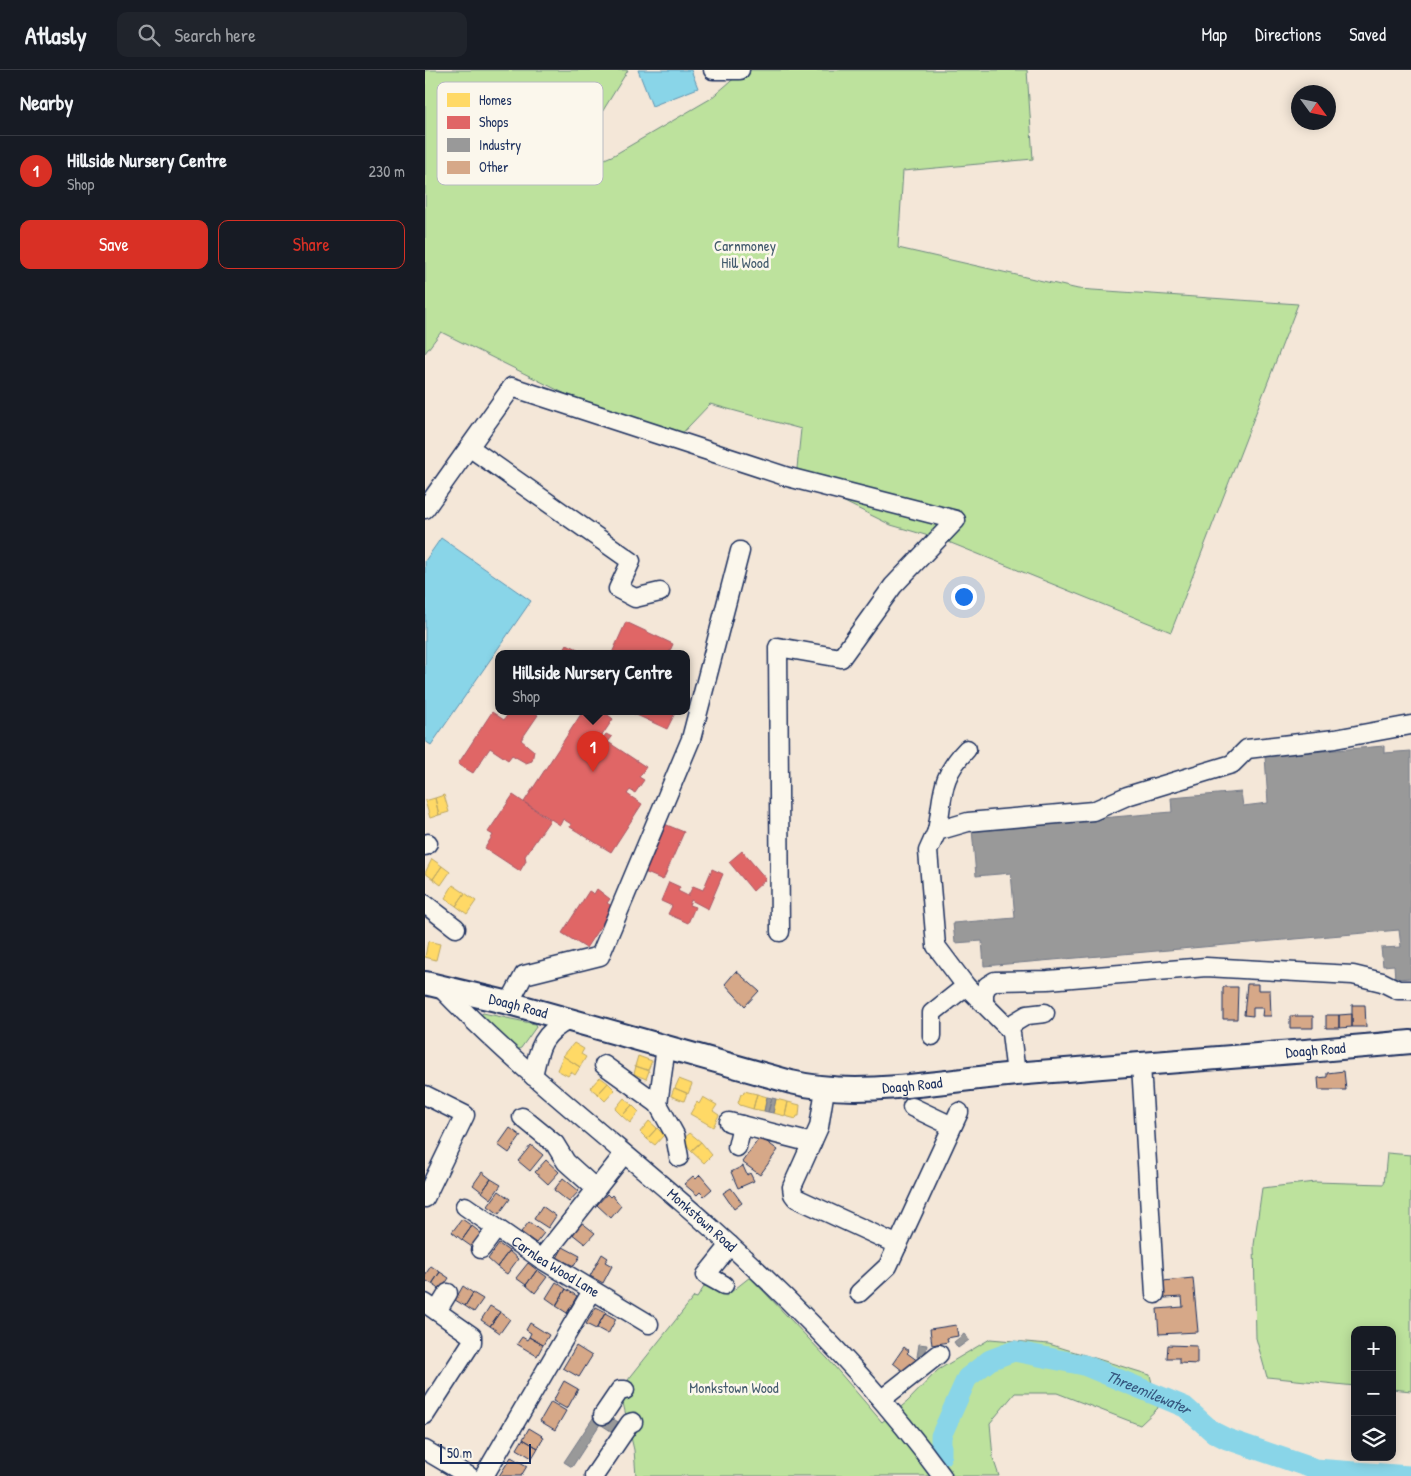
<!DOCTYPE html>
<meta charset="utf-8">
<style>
:root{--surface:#171b24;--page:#20242c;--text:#f1f3f6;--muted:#9ea1a6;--line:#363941;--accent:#d93025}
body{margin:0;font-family:"Patrick Hand",sans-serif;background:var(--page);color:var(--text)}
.controls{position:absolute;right:15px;bottom:15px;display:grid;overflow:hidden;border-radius:10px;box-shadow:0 2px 12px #0003}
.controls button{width:45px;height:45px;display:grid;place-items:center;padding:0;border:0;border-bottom:1px solid var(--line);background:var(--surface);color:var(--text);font:25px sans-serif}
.compass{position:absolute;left:866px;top:15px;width:45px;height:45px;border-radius:50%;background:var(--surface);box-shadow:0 2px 12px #0003;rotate:123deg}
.scale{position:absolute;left:15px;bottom:12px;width:91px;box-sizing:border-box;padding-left:5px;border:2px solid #1b2f5e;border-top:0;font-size:14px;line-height:18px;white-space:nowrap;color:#1b2f5e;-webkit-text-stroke:4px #fbf7ec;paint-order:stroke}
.you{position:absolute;left:538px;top:526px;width:18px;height:18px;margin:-12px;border:4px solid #fff;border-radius:50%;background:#1a73e8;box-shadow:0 0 0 8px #1a73e833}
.badge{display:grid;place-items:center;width:32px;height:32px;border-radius:50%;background:var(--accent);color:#fff;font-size:16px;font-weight:700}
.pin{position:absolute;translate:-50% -41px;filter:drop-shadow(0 1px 2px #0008)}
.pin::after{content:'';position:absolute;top:26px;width:18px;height:15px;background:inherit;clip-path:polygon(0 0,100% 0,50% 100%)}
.popup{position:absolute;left:70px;top:580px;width:195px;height:65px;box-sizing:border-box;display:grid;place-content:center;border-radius:10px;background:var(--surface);filter:drop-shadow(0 1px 4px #0005);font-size:16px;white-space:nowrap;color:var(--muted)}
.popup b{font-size:19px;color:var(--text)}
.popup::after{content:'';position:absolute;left:50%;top:100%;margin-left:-10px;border:10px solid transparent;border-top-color:var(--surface)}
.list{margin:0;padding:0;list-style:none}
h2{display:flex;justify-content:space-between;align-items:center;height:65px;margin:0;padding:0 20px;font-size:21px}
h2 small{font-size:16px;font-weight:400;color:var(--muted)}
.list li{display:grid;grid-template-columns:32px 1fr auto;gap:15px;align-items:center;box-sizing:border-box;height:70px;padding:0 20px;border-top:1px solid var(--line)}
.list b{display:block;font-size:19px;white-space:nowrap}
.list p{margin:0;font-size:16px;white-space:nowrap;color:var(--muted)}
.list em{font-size:16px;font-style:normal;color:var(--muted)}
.actions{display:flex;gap:10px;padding:15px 20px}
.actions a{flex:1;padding:11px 0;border:1px solid var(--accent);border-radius:10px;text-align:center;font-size:18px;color:var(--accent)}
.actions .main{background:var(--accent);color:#fff}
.icon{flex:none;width:28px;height:28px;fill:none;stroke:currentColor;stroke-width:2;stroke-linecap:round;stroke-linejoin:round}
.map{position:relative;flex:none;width:986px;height:1406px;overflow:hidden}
header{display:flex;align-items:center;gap:30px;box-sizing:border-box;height:70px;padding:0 25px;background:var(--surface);border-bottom:1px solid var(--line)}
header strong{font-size:24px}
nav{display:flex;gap:28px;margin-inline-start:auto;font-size:18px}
.search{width:350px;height:45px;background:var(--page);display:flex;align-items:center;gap:12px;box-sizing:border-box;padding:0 18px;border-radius:10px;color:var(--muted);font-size:19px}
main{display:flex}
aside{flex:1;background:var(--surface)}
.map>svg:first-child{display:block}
</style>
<header>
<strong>Atlasly</strong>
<div class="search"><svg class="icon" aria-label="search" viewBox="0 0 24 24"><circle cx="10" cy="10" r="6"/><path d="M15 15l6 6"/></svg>Search here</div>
<nav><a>Map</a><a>Directions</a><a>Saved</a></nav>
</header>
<main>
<aside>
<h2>Nearby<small></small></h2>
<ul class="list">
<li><span class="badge">1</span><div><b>Hillside Nursery Centre</b><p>Shop</p></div><em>230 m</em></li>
</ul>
<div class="actions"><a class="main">Save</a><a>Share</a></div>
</aside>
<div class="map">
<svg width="986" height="1406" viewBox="0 0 986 1406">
<rect width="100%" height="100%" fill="#f4e7d8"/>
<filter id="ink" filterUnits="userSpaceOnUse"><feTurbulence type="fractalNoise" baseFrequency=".02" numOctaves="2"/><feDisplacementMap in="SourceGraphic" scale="10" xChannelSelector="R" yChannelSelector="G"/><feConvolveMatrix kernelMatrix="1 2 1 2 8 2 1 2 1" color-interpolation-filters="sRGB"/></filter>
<g filter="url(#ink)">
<path fill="#bde29d" stroke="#6c887e" d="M0 0H203L137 107 189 85 285 29 319 0H602L608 89 478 101 473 178 653 219 873 234 746 562 521 471 466 455 371 408 376 359 285 334 245 376 16 262 0 283Z
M58 943 110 954 111 957 96 978 92 980 54 946Z
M962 1083 986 1085V1321L967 1319V1260H930V1316L842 1307 831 1268 829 1175 837 1118 890 1112 959 1114Z
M325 1207 403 1289 457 1352 482 1332 513 1300 565 1269 624 1274 725 1305 733 1338 715 1355 632 1323H590L565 1353 568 1388 574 1406H211L209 1380 195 1320 269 1227 272 1228 282 1212 301 1226Z"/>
<path fill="#89d5e8" stroke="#5d93b1" d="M213 0H266L273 18 227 36Z
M16 468 106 531 6 675 0 671V491Z"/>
<path fill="#ffd966" stroke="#bba664" d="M19 725 24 742 14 745 10 728Z
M10 728 14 745 5 748 0 731Z
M7 789 17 796 8 809 0 803Z
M17 796 25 802 16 815 8 809Z
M28 815 40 823 31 836 20 828Z
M40 823 51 831 42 844 31 836Z
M3 871 15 874 11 890 0 887Z
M149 973 159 979 156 984 161 987 155 997 138 986Z
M138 986 155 997 150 1005 146 1002 143 1006 132 1000Z
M213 986 227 991 223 1000 210 996Z
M211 996 224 1001 221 1009 209 1004Z
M175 1007 183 1013 173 1024 165 1018Z
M254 1009 267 1014 263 1024 250 1018Z
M183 1013 190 1020 180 1031 173 1024Z
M249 1018 262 1023 259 1031 246 1026Z
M319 1021 332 1024 328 1039 315 1035 313 1033 316 1024H318Z
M332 1024 342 1027 339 1041 328 1039Z
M278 1027 292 1035 288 1041 294 1045 288 1057 265 1044 272 1032 274 1034Z
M199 1028 207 1035 197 1046 190 1039Z
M351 1029 363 1032 360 1046 348 1043Z
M363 1032 375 1035 374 1046H372L371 1049 360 1046Z
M207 1035 214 1042 205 1053 197 1046Z
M224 1051 232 1058 222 1069 215 1062Z
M232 1058 239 1065 230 1075 222 1069Z
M265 1063 276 1072 266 1081 258 1069Z
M276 1072 287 1085 279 1093 266 1081Z"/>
<path fill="#e06666" stroke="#a55664" d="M201 552 248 574 244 583H187Z
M142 574 161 583H137Z
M85 641H107L113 645 96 670 109 681 107 691 101 693 87 685 83 690 65 678 48 703 33 694 67 642 79 650Z
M158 641H178L188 649 176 667 178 668 181 664 187 667 183 672 221 697 214 707 219 710 210 723 205 720 202 724 217 734 186 782 145 757 146 754 138 749 135 755 99 732Z
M203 641H251L242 659Z
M88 725 125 750 100 786 101 791 95 801 60 778 68 765 63 762Z
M237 753 259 762 238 810 217 801Z
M317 781 341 809 328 821 304 792Z
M287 799 298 804 283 839 266 830 264 835 270 837 263 853 243 844 247 836 236 831 244 812 255 817 253 821 263 826 268 816 278 820Z
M172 819 185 829 182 833 188 837 161 878 137 863 164 821 169 824Z"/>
<path fill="#999" stroke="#737987" d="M959 676V683L986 681V908L970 909 969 895 958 896 956 878 976 877 974 860 559 896 557 871 530 873 528 853 590 848 586 803 551 806 547 759 747 742 746 728 816 722 818 736 843 733 840 686Z
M342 1027 347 1028 343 1042 339 1041Z
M347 1028 351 1029 348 1043 343 1042Z
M539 1264 544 1270 533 1278 529 1272Z
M494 1274 502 1275 500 1288 492 1287Z
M172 1342 182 1345 198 1355 192 1365 175 1354 147 1397 139 1392Z"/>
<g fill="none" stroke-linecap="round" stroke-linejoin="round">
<path stroke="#89d5e8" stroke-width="21" id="s1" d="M516 1386V1366L542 1308 565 1290 589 1281 659 1295 760 1337 788 1362 802 1369 890 1399 984 1406"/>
</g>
<path fill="#d6a888" stroke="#1b2f5e" d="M311 901 334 921 320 936 300 914Z
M822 914H833V920H845L846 946H837L838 938H828V946L819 945Z
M798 917H813L812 949H798Z
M927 935H940L941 957H927Z
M927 944V957L914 958V945Z
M901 945H914V958H901Z
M865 946H888V958H865Z
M919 1001 921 1020H894L893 1008 902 1007V1003Z
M85 1058 96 1066 84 1083 73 1075Z
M335 1067 353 1080 335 1105 317 1092Z
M106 1075 118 1085 105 1101 93 1091Z
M121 1090 134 1102 123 1114 110 1102Z
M318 1096 322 1105 325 1103 329 1111 313 1118 306 1102Z
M57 1102 66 1109 57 1122 48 1115Z
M275 1105 287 1119 279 1126 275 1122 272 1125 259 1114 268 1106 271 1109Z
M138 1108 154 1121 144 1132 129 1120Z
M66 1109 76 1115 66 1129 57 1122Z
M306 1118 317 1133 309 1139 298 1123Z
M74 1121 85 1129 74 1144 63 1136Z
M182 1124 185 1127 187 1125 196 1136 186 1148 172 1135Z
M117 1136 131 1146 123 1158 109 1149Z
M37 1149 47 1156 37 1170 27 1162Z
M104 1152 119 1163 111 1173 96 1162Z
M156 1152 170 1163 160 1174 146 1163Z
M47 1156 57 1164 47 1177 37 1170Z
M74 1174 84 1181 72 1197 63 1189Z
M138 1177 155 1186 149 1196 132 1188Z
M84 1181 93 1189 82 1204 72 1197Z
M177 1184 183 1188 180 1192 187 1196 178 1213 165 1206Z
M103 1193 112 1200 101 1215 91 1208Z
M6 1196 15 1202 7 1214 0 1210V1205Z
M112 1200 122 1207 110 1223 101 1215Z
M15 1202 24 1208 16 1220 7 1214Z
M768 1208 773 1262 734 1264 732 1239 758 1237 757 1227 740 1228 738 1211Z
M131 1212 141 1219 131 1235 121 1228Z
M38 1216 48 1223 40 1236 30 1230Z
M141 1219 152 1226 142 1243 131 1236Z
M48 1223 58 1229 49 1242 40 1236Z
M65 1236 75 1242 65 1256 56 1250Z
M171 1237 181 1242 171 1259 161 1254Z
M75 1242 85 1249 75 1263 65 1256Z
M180 1243 191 1249 183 1264 172 1258Z
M105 1253 124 1265 118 1275 104 1267 106 1263 101 1260Z
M531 1255 533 1266 522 1268 523 1272 507 1275 505 1259Z
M97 1267 102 1270 104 1267 118 1275 112 1286 92 1274Z
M743 1275 772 1276V1294L754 1293V1288H742Z
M151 1276 167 1286 154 1307 138 1298Z
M479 1277 484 1281 482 1283 493 1291 483 1305 468 1293Z
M139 1311 153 1319 142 1339 128 1331Z
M126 1332 141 1341 130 1360 115 1351Z
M104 1358 119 1367 113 1378 98 1369Z
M98 1369 113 1378 107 1388 92 1379Z
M86 1387 102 1396 96 1406H74Z"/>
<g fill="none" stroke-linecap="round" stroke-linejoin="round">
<defs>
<g id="minor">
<path d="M288 0H315"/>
<path d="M44 377 206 491 193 519 210 528 235 522"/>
<path d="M0 439 87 317 363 407 531 450 468 516 416 588 353 577 355 862"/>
<path d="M512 761C519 724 514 708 542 679"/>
<path d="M0 776 3 773"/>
<path d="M0 834 31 858"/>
<path id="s2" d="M14 916C98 1004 195 1077 285 1157 370 1233 450 1314 517 1406"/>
<path d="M84 933 99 905 175 886 266 669 315 481"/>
<path d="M559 933V923L562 916 570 911 623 910 781 897 928 905 957 912 973 920H986"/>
<path d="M582 957 602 945 620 943"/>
<path d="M507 966V943L541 916"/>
<path d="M179 995 233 1034 250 1065 254 1087"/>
<path d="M716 995 730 1224"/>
<path d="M591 1004 586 963 582 957 541 916 511 876 503 781 512 761 543 752 668 741 702 726 807 694 822 679 910 669 986 655"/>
<path d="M108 1006C114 978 116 964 144 950"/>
<path d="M400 1019 394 1057 367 1117 368 1124 371 1128 473 1175"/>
<path d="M0 1025 40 1045 0 1128"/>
<path d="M233 1034 241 977"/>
<path d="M487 1037 527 1056"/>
<path d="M97 1047 130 1074 141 1092 171 1119"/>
<path d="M304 1052 387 1073"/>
<path d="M312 1077 317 1055"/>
<path id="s3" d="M40 1136 116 1189 224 1254"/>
<path d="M56 1179 71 1159"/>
<path d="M116 1189 199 1084"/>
<path d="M299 1215 281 1205 305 1175"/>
<path d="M434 1223 463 1196 534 1042"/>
<path d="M0 1233 47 1266V1272L0 1345"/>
<path d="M12 1241 23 1223"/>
<path d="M457 1329 514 1284"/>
<path d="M178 1345 195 1320H200"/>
<path d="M0 1380 44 1406"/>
<path d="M59 1406 167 1221"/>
<path d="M169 1406 205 1353 208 1352"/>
</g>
<g id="major">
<path id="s4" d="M0 913 84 933 366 1012C433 1029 522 1010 591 1004 723 993 854 984 986 972"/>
</g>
</defs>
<use href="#minor" stroke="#1b2f5e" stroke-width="21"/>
<use href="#major" stroke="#1b2f5e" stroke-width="26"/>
<use href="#minor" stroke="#fbf7ec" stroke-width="18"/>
<use href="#major" stroke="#fbf7ec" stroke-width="22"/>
</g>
</g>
<g text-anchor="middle" stroke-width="5" stroke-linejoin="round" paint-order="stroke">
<g font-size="15" fill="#445c6e" stroke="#fbf7ec">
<text x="320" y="181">Carnmoney<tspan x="320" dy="17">Hill Wood</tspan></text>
<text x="309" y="1323">Monkstown Wood</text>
</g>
<g font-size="15" fill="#1b2f5e" stroke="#fbf7ec">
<text dy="5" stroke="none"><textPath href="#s4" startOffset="96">Doagh Road</textPath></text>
<text dy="5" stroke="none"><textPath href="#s4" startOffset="906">Doagh Road</textPath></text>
<text dy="5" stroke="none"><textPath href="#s4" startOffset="501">Doagh Road</textPath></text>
<text dy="5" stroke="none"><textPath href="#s2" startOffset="352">Monkstown Road</textPath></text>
<text dy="5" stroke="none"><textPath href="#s3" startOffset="109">Carnlea Wood Lane</textPath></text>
</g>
<g font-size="16" font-style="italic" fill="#365880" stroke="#fbf7ec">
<text dy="6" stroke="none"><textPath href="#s1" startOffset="280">Threemilewater</textPath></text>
</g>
</g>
<rect x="12" y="12" width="166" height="103" rx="8" fill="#fbf7ec" stroke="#b8bbc1" stroke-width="1"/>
<rect x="22" y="23" width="23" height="14" fill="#ffd966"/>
<rect x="22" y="46" width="23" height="13" fill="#e06666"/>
<rect x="22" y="68" width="23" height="14" fill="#999"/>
<rect x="22" y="91" width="23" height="13" fill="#d6a888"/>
<g font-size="14" fill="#1b2f5e">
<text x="54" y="35">Homes</text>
<text x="54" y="57">Shops</text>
<text x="54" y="80">Industry</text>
<text x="54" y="102">Other</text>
</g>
</svg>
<div class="controls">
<button>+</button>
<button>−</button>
<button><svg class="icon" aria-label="layers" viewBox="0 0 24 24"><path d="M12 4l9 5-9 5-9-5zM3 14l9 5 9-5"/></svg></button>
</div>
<svg class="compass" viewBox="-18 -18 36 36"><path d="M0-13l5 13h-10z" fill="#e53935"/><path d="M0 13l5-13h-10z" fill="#9ea1a6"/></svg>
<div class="scale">50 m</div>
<div class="you"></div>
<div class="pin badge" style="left:168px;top:702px">1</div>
<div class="popup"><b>Hillside Nursery Centre</b>Shop</div>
</div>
</main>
